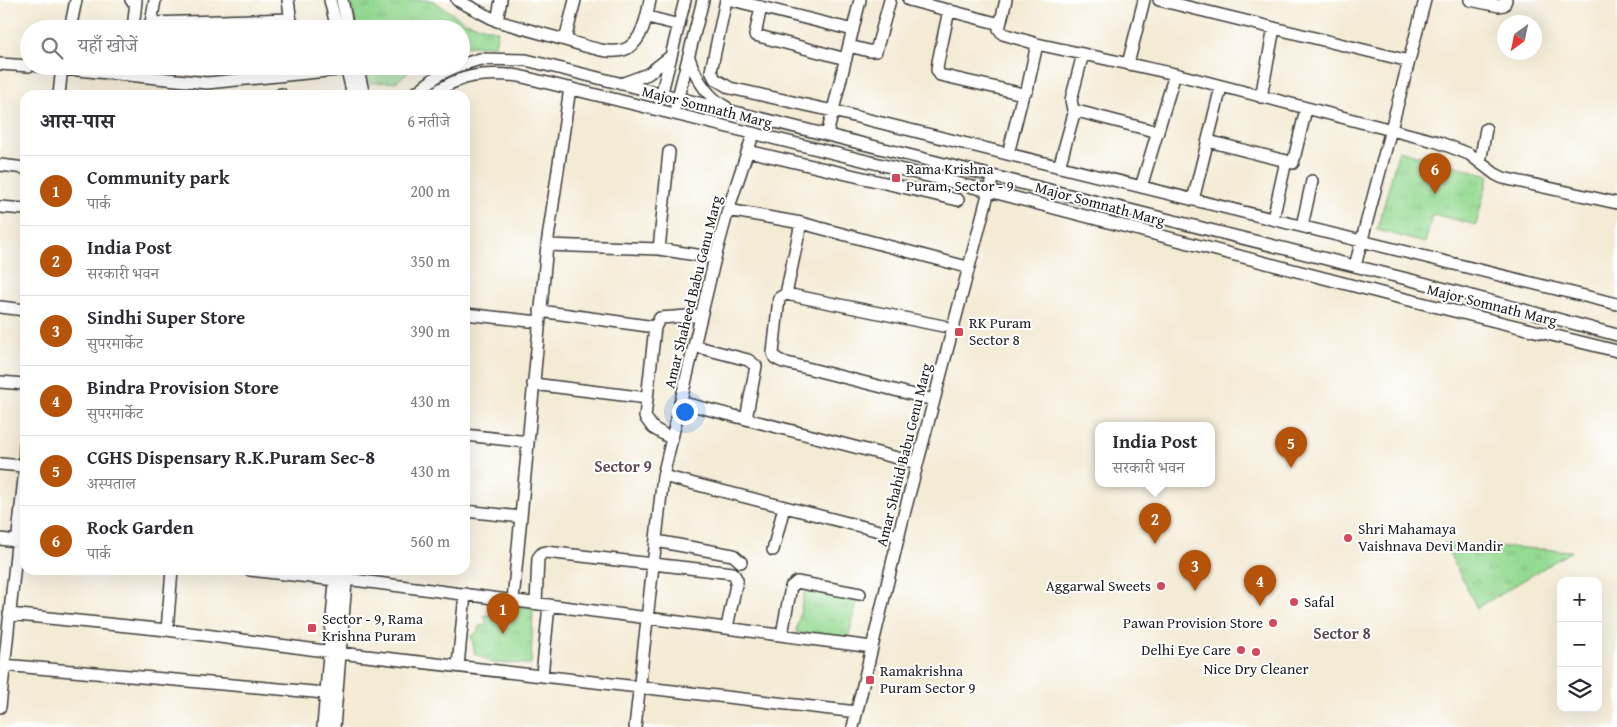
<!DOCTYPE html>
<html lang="hi">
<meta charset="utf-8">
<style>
:root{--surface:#fff;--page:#f2f2f3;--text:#2b2b33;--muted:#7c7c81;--line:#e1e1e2;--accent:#b45309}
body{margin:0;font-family:"Gentium Book Plus","Noto Serif Devanagari",serif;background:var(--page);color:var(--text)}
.controls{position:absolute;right:15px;bottom:15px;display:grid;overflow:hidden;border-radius:10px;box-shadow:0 5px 20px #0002}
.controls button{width:45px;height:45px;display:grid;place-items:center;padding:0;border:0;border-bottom:1px solid var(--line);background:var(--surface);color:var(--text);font:25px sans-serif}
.compass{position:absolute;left:1497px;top:15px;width:45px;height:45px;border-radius:50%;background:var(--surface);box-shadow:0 5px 20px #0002;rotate:213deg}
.you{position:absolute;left:684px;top:411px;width:18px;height:18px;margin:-12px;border:4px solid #fff;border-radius:50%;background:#1a73e8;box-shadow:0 0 0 8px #1a73e833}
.badge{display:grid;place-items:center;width:32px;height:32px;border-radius:50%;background:var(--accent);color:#fff;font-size:16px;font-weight:700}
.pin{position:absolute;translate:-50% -41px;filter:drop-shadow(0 1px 2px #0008)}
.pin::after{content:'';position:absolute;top:26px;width:18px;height:15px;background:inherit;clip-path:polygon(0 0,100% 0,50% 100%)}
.popup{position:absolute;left:1095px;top:422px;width:120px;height:65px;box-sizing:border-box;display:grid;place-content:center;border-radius:10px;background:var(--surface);filter:drop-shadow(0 1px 4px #0005);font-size:16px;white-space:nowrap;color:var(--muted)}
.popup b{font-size:19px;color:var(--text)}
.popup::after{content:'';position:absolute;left:50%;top:100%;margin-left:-10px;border:10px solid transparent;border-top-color:var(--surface)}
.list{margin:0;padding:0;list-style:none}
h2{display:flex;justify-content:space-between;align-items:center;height:65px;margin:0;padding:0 20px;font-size:21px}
h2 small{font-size:16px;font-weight:400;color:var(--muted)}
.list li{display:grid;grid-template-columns:32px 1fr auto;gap:15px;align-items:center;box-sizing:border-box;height:70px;padding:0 20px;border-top:1px solid var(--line)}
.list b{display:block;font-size:19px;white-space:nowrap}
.list p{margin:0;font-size:16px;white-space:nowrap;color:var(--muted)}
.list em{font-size:16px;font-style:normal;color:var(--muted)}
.icon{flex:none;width:28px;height:28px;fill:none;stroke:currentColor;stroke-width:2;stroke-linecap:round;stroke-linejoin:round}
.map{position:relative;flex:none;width:1617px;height:727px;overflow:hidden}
.search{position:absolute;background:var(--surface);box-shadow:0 5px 20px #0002;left:20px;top:20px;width:450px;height:55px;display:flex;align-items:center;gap:12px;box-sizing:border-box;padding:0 18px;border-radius:28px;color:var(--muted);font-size:19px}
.panel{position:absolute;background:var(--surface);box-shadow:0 5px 20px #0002;left:20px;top:90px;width:450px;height:485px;border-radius:15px}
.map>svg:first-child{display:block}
</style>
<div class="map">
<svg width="1617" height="727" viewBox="0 0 1617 727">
<defs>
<pattern id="park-tufts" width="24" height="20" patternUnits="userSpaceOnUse" patternTransform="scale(1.25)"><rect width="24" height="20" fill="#95da92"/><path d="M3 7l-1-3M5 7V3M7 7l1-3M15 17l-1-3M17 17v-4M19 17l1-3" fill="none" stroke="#80ba7d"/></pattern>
</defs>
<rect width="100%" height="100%" fill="#fff"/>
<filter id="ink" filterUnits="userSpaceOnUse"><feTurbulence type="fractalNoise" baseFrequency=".02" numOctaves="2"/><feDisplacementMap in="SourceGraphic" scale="10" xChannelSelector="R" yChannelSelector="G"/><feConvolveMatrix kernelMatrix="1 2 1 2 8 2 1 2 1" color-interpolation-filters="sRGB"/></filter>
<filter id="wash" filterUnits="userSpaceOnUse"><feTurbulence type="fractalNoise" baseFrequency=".0096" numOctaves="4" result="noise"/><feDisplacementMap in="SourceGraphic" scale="20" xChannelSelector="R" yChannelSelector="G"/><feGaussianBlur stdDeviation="1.12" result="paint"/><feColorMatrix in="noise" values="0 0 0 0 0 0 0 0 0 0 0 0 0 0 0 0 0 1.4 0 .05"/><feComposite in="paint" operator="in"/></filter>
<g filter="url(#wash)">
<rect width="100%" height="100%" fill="#f4ebd5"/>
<path fill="url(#park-tufts)" stroke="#587b57" d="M351 0H432L465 22 498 31 495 45 461 47V29H357Z
M366 66H416L396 82 369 83Z
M1399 150 1489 175 1476 225 1433 214 1425 243 1377 230Z
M1444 543 1572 551 1477 608Z
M805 590 858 599 848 639 796 632Z
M498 603 531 607 533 610 531 664 492 663 475 654 471 636 478 632 479 626 487 625 484 615H495Z"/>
</g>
<g filter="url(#ink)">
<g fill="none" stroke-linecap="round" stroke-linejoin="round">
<defs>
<path id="minor" d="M131 0 136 1 133 29
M288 0 292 29
M330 0 337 29
M342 0 348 29
M457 0 497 21 565 40 575 0
M726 0 711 71 715 79 730 88 833 111 1617 304
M732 0 853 30
M909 0 1000 24
M1006 0 999 29 1003 34 1037 44 1175 74 1438 142 1469 154 1495 174 1503 178 1617 203
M1159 0 1409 61
M1470 0 1499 6 1504 5 1506 0
M761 7 755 35 846 59
M949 10 938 62 937 70 940 75 1023 94 1027 90 1037 44
M648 17 679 25
M497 21 501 0
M150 23 291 19
M70 29 76 0
M150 29 155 0
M565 40C617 56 639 64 650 0
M849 46 869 51H876L890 0
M1083 54 1071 100 1073 110 1158 132
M689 58C696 78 707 97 726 107
M0 64 29 66
M1128 64 1144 0
M461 65 480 59 526 60 1423 283 1617 335
M38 66 207 83 357 68
M346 66 353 95
M357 66 364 95
M621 84 648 74 671 56
M281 94V95
M59 95 62 66
M413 95 440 74 458 66
M432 95C459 74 485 72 519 76L989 191 1393 296 1617 351
M1261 97 1274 28
M660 100 685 0
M676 105 703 0
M827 135 860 0
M1208 141 1286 161 1273 219
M748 151 958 200
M1008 154 1023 94
M1283 160 1293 163 1306 109
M1480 162 1486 129
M0 165 25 168
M1059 167 1075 110
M1141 187 1175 74
M1193 200 1221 87
M0 207 25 209
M728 210 801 223 967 267
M1302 226 1312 181
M547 245 659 249 715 258
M659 249 669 152
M1355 266 1425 0
M786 294 801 223
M0 307 25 310
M540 311 655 327
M465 314 539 322
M694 346 748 360 756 366 746 419
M0 382 25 384
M533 384 647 398
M934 400 783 362 775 358 773 353 779 298 786 294 943 326
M680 402 917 463
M465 435 528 442
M672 439 653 428 645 417 655 327 660 318 701 315
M0 464 23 466
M663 476 899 536
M465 511 521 517
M0 539 16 541
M656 541 733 555 741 562
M773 550 784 507
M250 570 335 580
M346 579 872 647
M513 600 547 245 570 88
M536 603 538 558 542 553 546 552 733 573 737 580 727 627
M9 614 167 630 340 653 857 712
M167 630 172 570
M782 634 791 587 797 582 860 594
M3 665 325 693
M458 666 465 594
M542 676 549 605
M0 707 24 478 25 445
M323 727 336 570
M334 727 347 570
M635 727 663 476 715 258 728 210 753 135
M853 727 902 522 991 183"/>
</defs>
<use href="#minor" stroke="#3c3b38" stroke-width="14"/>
<use href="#minor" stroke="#fff" stroke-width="11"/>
</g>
</g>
<g fill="#d1495b" stroke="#fff" stroke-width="2">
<rect x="891" y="173" width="10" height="10" rx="2.5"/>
<rect x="954" y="327" width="10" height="10" rx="2.5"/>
<circle cx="1348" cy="538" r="5"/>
<circle cx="1161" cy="586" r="5"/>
<circle cx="1294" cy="602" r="5"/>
<circle cx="1273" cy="623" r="5"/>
<rect x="307" y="623" width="10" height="10" rx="2.5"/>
<circle cx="1241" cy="650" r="5"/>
<circle cx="1256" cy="652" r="5"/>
<rect x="865" y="675" width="10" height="10" rx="2.5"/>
</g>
<g text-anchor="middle" stroke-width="4" stroke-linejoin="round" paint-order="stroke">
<g font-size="15" fill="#1c1c1c" stroke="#fff">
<text transform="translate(707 107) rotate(14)" y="5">Major Somnath Marg</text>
<text transform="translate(1100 204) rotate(15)" y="5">Major Somnath Marg</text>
<text transform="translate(693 292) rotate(-76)" y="5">Amar Shaheed Babu Ganu Marg</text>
<text transform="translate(1492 305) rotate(14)" y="5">Major Somnath Marg</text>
<text transform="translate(904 455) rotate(-76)" y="5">Amar Shahid Babu Genu Marg</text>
</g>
<g font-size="15" fill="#1c1c1c" stroke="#fff" text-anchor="start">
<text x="906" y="174">Rama Krishna<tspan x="906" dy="17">Puram, Sector - 9</tspan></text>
<text x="969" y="328">RK Puram<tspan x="969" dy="17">Sector 8</tspan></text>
<text x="1358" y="534">Shri Mahamaya<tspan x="1358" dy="17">Vaishnava Devi Mandir</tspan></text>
<text x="1151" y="591" text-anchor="end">Aggarwal Sweets</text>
<text x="1304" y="607">Safal</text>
<text x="322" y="624">Sector - 9, Rama<tspan x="322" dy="17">Krishna Puram</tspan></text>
<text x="1263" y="628" text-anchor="end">Pawan Provision Store</text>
<text x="1231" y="655" text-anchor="end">Delhi Eye Care</text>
<text x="1256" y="674" text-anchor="middle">Nice Dry Cleaner</text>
<text x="880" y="676">Ramakrishna<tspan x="880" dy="17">Puram Sector 9</tspan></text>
</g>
<g font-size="16" font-weight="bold" fill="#5f4853" stroke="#fff">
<text x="623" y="472">Sector 9</text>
<text x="1342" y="639">Sector 8</text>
</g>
</g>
</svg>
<div class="controls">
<button>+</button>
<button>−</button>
<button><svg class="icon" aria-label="layers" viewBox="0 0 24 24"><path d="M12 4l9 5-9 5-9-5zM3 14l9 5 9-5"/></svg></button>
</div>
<svg class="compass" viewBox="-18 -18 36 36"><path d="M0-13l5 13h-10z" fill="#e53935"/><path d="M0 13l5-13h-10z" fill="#7c7c81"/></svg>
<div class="you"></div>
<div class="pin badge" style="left:503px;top:634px">1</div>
<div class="pin badge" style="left:1155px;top:544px">2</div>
<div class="popup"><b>India Post</b>सरकारी भवन</div>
<div class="pin badge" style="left:1195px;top:591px">3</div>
<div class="pin badge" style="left:1260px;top:606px">4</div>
<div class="pin badge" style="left:1291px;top:468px">5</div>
<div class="pin badge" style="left:1435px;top:194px">6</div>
<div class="search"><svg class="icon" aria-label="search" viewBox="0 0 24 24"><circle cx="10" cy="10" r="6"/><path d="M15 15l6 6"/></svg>यहाँ खोजें</div>
<section class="panel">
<h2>आस-पास<small>6 नतीजे</small></h2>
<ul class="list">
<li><span class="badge">1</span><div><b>Community park</b><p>पार्क</p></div><em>200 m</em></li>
<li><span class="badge">2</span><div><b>India Post</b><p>सरकारी भवन</p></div><em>350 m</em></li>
<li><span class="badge">3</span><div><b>Sindhi Super Store</b><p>सुपरमार्केट</p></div><em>390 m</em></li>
<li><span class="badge">4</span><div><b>Bindra Provision Store</b><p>सुपरमार्केट</p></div><em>430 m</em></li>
<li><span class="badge">5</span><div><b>CGHS Dispensary R.K.Puram Sec-8</b><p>अस्पताल</p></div><em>430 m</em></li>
<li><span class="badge">6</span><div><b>Rock Garden</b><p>पार्क</p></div><em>560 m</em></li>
</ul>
</section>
</div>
